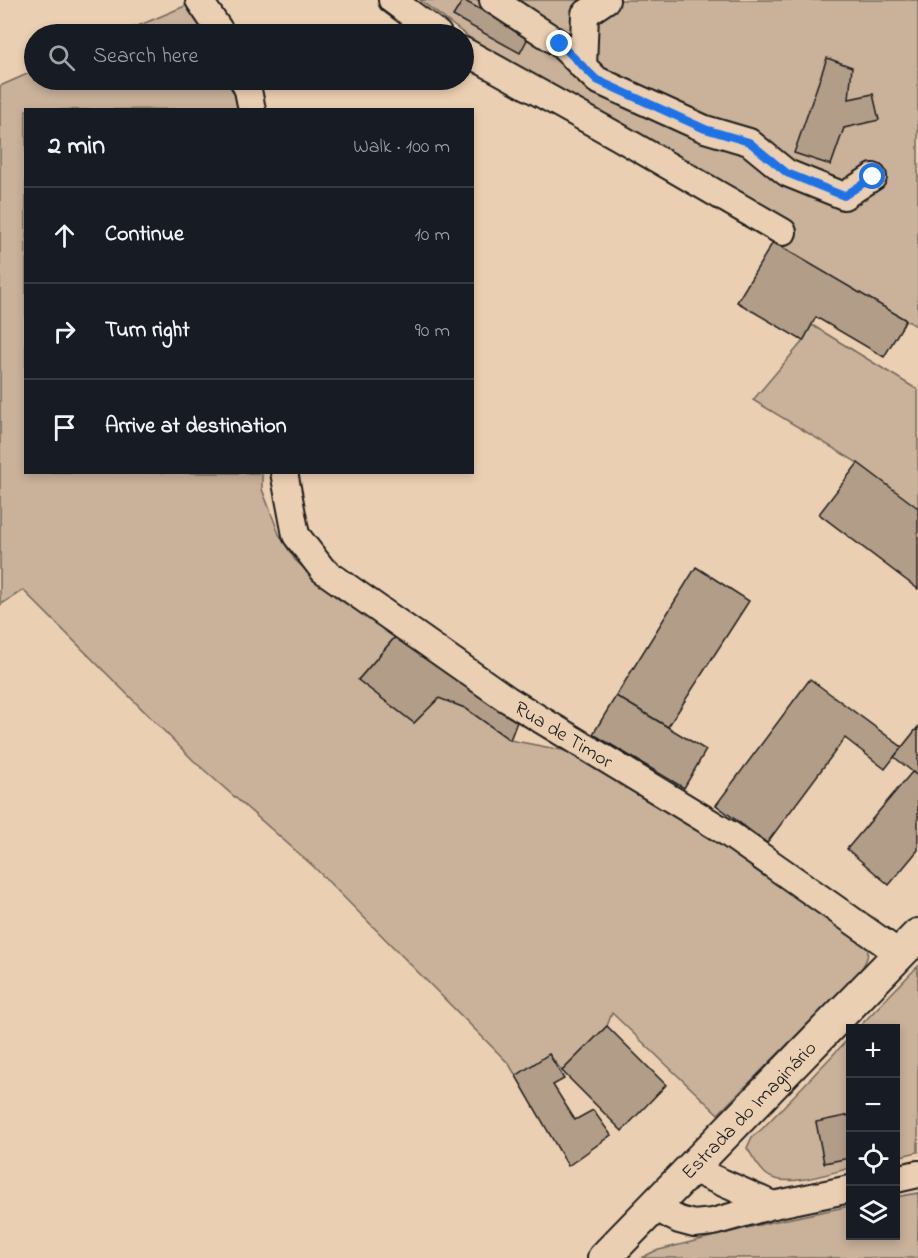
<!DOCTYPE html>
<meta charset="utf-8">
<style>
:root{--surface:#171b24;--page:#242831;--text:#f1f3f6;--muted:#9ea1a6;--line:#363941}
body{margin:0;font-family:"Indie Flower",sans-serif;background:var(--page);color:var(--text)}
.controls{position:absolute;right:18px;bottom:18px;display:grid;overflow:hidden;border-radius:0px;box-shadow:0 3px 9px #0003}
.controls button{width:54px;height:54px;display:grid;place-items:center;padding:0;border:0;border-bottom:2px solid var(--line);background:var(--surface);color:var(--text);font:30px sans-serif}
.stop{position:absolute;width:18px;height:18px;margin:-14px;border:4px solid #1a73e8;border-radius:50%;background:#fff}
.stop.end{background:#1a73e8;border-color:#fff;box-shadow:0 2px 6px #0008}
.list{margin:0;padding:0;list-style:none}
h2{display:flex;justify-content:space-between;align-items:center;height:78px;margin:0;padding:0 24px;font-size:26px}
h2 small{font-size:20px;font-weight:400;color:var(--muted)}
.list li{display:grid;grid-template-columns:39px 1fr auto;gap:18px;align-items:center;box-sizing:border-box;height:96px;padding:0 24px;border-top:2px solid var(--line)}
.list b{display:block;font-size:22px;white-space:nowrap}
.list em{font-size:20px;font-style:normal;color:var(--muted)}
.icon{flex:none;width:33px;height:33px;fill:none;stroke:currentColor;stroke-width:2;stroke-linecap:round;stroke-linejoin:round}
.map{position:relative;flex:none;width:918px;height:1258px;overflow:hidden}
.search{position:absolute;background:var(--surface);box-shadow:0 3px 9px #0003;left:24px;top:24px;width:450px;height:66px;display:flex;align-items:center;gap:15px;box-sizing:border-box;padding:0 21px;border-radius:33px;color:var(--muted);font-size:22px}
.panel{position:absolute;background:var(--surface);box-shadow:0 3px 9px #0003;left:24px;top:108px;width:450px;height:366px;border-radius:0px}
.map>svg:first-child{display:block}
</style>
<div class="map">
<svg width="918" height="1258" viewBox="0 0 918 1258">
<rect width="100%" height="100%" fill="#ebcfb2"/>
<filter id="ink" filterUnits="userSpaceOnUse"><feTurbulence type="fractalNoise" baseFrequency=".0167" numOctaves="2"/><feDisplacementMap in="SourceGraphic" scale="12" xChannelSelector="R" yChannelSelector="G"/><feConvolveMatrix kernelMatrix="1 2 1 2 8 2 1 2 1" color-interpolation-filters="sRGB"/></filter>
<g filter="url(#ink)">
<path fill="#c9b19a" stroke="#72665b" stroke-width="1.5" d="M420 0H918V327L731 218 636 139 483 48Z
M192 3 211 34H119Z
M34 71V80H234L242 109 26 110V472L262 473V489L279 534 295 560 337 598 396 636 358 680 414 723 439 698 465 708 510 740 572 752 760 869 864 937C871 953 868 959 859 973L718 1114 612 1013 607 1026 562 1071 549 1054 516 1076 509 1064 313 866 195 762 23 590 0 605V86Z
M812 325 918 390V509L858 463 753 400 803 341Z
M918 966V1152L896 1157V1028H858Z
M850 1037V1168C830 1173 785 1189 767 1175 758 1168 753 1157 747 1148L752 1137 762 1129Z
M918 1193V1258H641L655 1251 767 1223 850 1206V1236H896V1197Z"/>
<path fill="#b29d89" stroke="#1c1c1c" stroke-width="1.5" d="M463 0 529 36 520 53 453 16Z
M827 58 852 67 849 99 873 94 879 120 844 128 831 165 794 153Z
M773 242 906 320 884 357 816 317 803 341 737 302Z
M858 463 918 508V589L819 514Z
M696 567 749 601 668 727 616 696Z
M396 636 518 719 510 740 465 708 439 698 414 723 358 680Z
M810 679 902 747 885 769 845 738 767 843 716 805Z
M616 696 706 750 684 788 593 734Z
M918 727V776L894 757Z
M912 772 918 776V850L889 885 847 849Z
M607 1026 666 1085 622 1131 562 1071Z
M549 1054 564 1079 553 1085 575 1120 593 1110 611 1135 568 1166 516 1076Z
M850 1115V1158L824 1163 816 1122Z"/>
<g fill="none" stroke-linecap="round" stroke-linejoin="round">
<defs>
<g id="minor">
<path d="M199 0 222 34"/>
<path d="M392 0 438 34"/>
<path d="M493 0 560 44 597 80 705 129 749 142 787 173 844 196 873 177"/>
<path d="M464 51 617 136 783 232"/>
<path d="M583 67 585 14 606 0"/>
<path d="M243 80 248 90 252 110"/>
<path id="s1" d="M284 472 296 535 323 570 507 699 729 834 900 954"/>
<path d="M692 1169 773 1205"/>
<path d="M896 1179 918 1174"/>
<path d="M654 1207 679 1220 694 1224 713 1222 773 1205 850 1189"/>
</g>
<g id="major">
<path id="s2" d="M604 1258 918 935"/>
</g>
</defs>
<use href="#minor" stroke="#1c1c1c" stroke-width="30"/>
<use href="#major" stroke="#1c1c1c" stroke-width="36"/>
<use href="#minor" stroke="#ebcfb2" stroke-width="26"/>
<use href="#major" stroke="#ebcfb2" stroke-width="32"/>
</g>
</g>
<g fill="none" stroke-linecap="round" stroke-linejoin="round" filter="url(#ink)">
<path stroke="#1a73e8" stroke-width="8" d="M560 44 597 80 705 129 749 142 787 173 844 196 873 177"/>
</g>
<g text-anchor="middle" stroke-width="4.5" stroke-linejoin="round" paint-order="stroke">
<g font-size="20" fill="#1c1c1c" stroke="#ebcfb2">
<text dy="7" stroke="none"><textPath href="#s1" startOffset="400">Rua de Timor</textPath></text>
<text dy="7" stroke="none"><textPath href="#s2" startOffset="207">Estrada do Imaginário</textPath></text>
</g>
</g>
</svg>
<div class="controls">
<button>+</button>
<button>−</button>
<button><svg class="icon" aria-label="locate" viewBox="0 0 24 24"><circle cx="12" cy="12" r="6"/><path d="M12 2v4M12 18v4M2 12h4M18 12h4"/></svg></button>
<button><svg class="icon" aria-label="layers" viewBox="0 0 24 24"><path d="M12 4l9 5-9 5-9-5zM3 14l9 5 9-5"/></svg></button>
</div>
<div class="stop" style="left:873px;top:177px"></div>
<div class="stop end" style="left:560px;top:44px"></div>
<div class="search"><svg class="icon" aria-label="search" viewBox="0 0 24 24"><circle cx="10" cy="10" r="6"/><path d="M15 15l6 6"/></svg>Search here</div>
<section class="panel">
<h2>2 min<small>Walk · 100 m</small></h2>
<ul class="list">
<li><svg class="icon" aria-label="ahead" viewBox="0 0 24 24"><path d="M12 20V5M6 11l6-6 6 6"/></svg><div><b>Continue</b></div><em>10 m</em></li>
<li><svg class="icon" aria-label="right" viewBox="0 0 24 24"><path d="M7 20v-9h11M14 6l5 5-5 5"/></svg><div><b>Turn right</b></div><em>90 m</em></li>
<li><svg class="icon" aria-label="arrive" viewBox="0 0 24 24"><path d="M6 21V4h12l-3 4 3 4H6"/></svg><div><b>Arrive at destination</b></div></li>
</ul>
</section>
</div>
